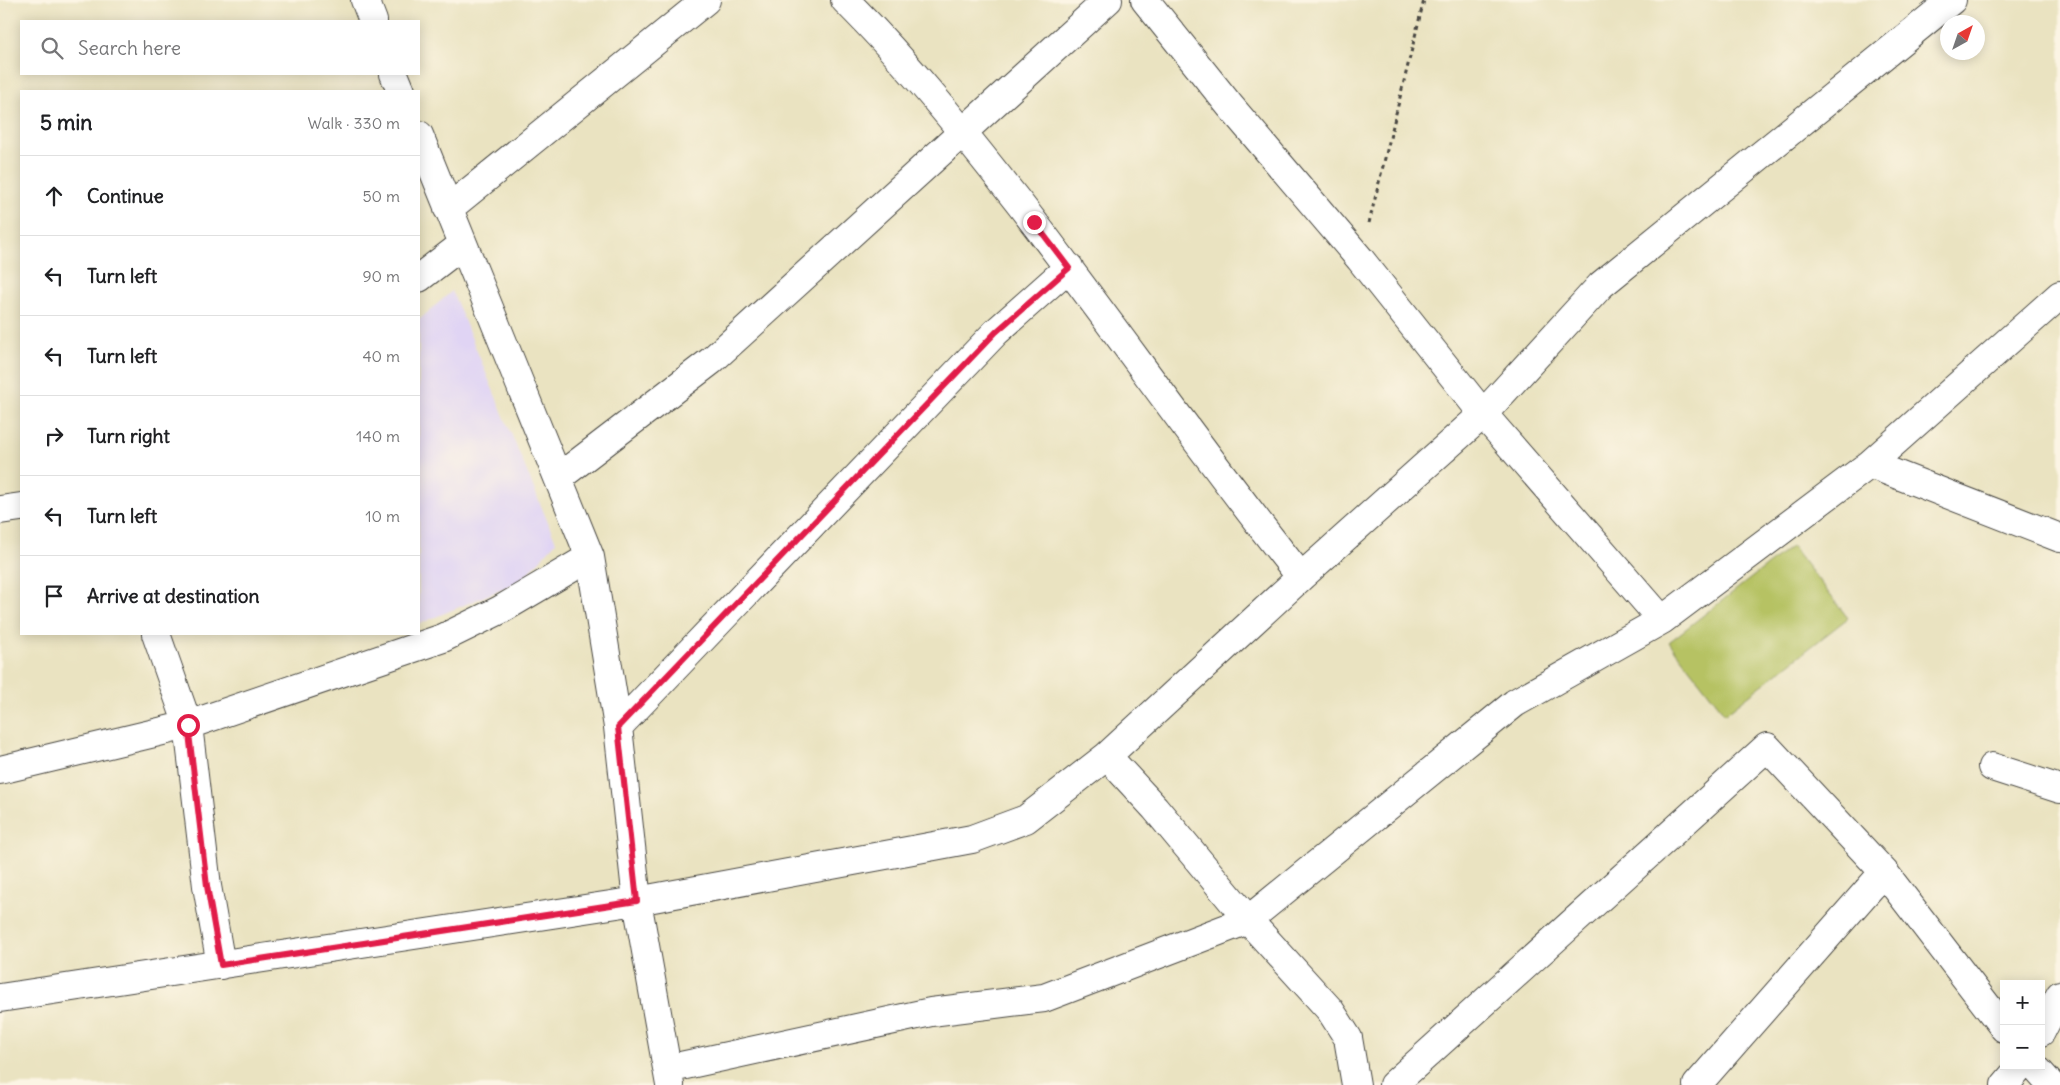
<!DOCTYPE html>
<meta charset="utf-8">
<style>
:root{--surface:#fff;--page:#f6f6f6;--text:#202124;--muted:#757577;--line:#e0e0e0}
body{margin:0;font-family:Delius,sans-serif;background:var(--page);color:var(--text)}
.controls{position:absolute;right:15px;bottom:15px;display:grid;overflow:hidden;border-radius:0px;box-shadow:0 2px 12px #0003}
.controls button{width:45px;height:45px;display:grid;place-items:center;padding:0;border:0;border-bottom:1px solid var(--line);background:var(--surface);color:var(--text);font:25px sans-serif}
.compass{position:absolute;left:1940px;top:15px;width:45px;height:45px;border-radius:50%;background:var(--surface);box-shadow:0 2px 12px #0003;rotate:40deg}
.stop{position:absolute;width:15px;height:15px;margin:-11px;border:4px solid #e11d48;border-radius:50%;background:#fff}
.stop.end{background:#e11d48;border-color:#fff;box-shadow:0 1px 5px #0008}
.list{margin:0;padding:0;list-style:none}
h2{display:flex;justify-content:space-between;align-items:center;height:65px;margin:0;padding:0 20px;font-size:21px}
h2 small{font-size:16px;font-weight:400;color:var(--muted)}
.list li{display:grid;grid-template-columns:32px 1fr auto;gap:15px;align-items:center;box-sizing:border-box;height:80px;padding:0 20px;border-top:1px solid var(--line)}
.list b{display:block;font-size:19px;white-space:nowrap}
.list em{font-size:16px;font-style:normal;color:var(--muted)}
.icon{flex:none;width:28px;height:28px;fill:none;stroke:currentColor;stroke-width:2;stroke-linecap:round;stroke-linejoin:round}
.map{position:relative;flex:none;width:2060px;height:1085px;overflow:hidden}
.search{position:absolute;background:var(--surface);box-shadow:0 2px 12px #0003;left:20px;top:20px;width:400px;height:55px;display:flex;align-items:center;gap:12px;box-sizing:border-box;padding:0 18px;border-radius:0px;color:var(--muted);font-size:19px}
.panel{position:absolute;background:var(--surface);box-shadow:0 2px 12px #0003;left:20px;top:90px;width:400px;height:545px;border-radius:0px}
.map>svg:first-child{display:block}
</style>
<div class="map">
<svg width="2060" height="1085" viewBox="0 0 2060 1085">
<rect width="100%" height="100%" fill="#fcf5e5"/>
<filter id="ink" filterUnits="userSpaceOnUse"><feTurbulence type="fractalNoise" baseFrequency=".02" numOctaves="2"/><feDisplacementMap in="SourceGraphic" scale="10" xChannelSelector="R" yChannelSelector="G"/><feConvolveMatrix kernelMatrix="1 2 1 2 8 2 1 2 1" color-interpolation-filters="sRGB"/></filter>
<filter id="wash" filterUnits="userSpaceOnUse"><feTurbulence type="fractalNoise" baseFrequency=".0096" numOctaves="4" result="noise"/><feDisplacementMap in="SourceGraphic" scale="20" xChannelSelector="R" yChannelSelector="G"/><feGaussianBlur stdDeviation="1.12" result="paint"/><feColorMatrix in="noise" values="0 0 0 0 0 0 0 0 0 0 0 0 0 0 0 0 0 1.4 0 .05"/><feComposite in="paint" operator="in"/></filter>
<g filter="url(#wash)">
<rect width="100%" height="100%" fill="#eae3c1"/>
<path fill="#e0d4f4" d="M452 291 556 542 521 581 419 624V320Z"/>
<path fill="#b6c263" stroke="#707647" d="M1792 546 1848 618 1725 714 1669 642Z"/>
</g>
<g filter="url(#ink)">
<g fill="none" stroke-linecap="round" stroke-linejoin="round">
<defs>
<path id="minor" d="M365 0 373 21
M845 0C908 63 964 133 1019 203 1115 327 1203 455 1301 577
M1145 0 1230 106 1360 259 1483 414 1662 620
M394 74 401 91
M419 135 590 557 618 727 637 901 670 1085
M448 209 706 0
M419 278 462 245
M1870 464 2060 538
M558 478 711 361 1108 0
M0 510 21 507
M156 634 188 725 207 886 221 965
M618 727 996 332 1069 267
M1107 756 1155 808 1248 920 1330 1010 1348 1038 1356 1085
M1992 767 2060 789
M0 770 188 725 443 638 500 610 590 557
M0 998 637 901 972 839 1026 819 1107 756 1301 577 1483 414 1601 285 1952 0
M2041 1032 2060 995
M2034 1066 2051 1085
M667 1069 931 1012 1044 998 1248 920 1515 703 1662 620 1870 464 2060 295
M1393 1085 1767 747 1884 872 2004 1028
M1697 1085 1884 872
M2005 1085 2021 1066"/>
</defs>
<use href="#minor" stroke="#484742" stroke-width="30"/>
<path stroke="#484742" stroke-width="3" stroke-dasharray="4 4" stroke-linecap="butt" d="M1369 223 1424 0"/>
<use href="#minor" stroke="#fff" stroke-width="28"/>
</g>
</g>
<g fill="none" stroke-linecap="round" stroke-linejoin="round" filter="url(#ink)">
<path stroke="#e11d48" stroke-width="6" d="M188 725 207 886 221 965 637 901 618 727 996 332 1069 268 1034 222"/>
</g>
</svg>
<div class="controls">
<button>+</button>
<button>−</button>
</div>
<svg class="compass" viewBox="-18 -18 36 36"><path d="M0-13l5 13h-10z" fill="#e53935"/><path d="M0 13l5-13h-10z" fill="#757577"/></svg>
<div class="stop" style="left:188px;top:725px"></div>
<div class="stop end" style="left:1034px;top:222px"></div>
<div class="search"><svg class="icon" aria-label="search" viewBox="0 0 24 24"><circle cx="10" cy="10" r="6"/><path d="M15 15l6 6"/></svg>Search here</div>
<section class="panel">
<h2>5 min<small>Walk · 330 m</small></h2>
<ul class="list">
<li><svg class="icon" aria-label="ahead" viewBox="0 0 24 24"><path d="M12 20V5M6 11l6-6 6 6"/></svg><div><b>Continue</b></div><em>50 m</em></li>
<li><svg class="icon" aria-label="left" viewBox="0 0 24 24"><path d="M17 20v-9H6M10 6l-5 5 5 5"/></svg><div><b>Turn left</b></div><em>90 m</em></li>
<li><svg class="icon" aria-label="left" viewBox="0 0 24 24"><path d="M17 20v-9H6M10 6l-5 5 5 5"/></svg><div><b>Turn left</b></div><em>40 m</em></li>
<li><svg class="icon" aria-label="right" viewBox="0 0 24 24"><path d="M7 20v-9h11M14 6l5 5-5 5"/></svg><div><b>Turn right</b></div><em>140 m</em></li>
<li><svg class="icon" aria-label="left" viewBox="0 0 24 24"><path d="M17 20v-9H6M10 6l-5 5 5 5"/></svg><div><b>Turn left</b></div><em>10 m</em></li>
<li><svg class="icon" aria-label="arrive" viewBox="0 0 24 24"><path d="M6 21V4h12l-3 4 3 4H6"/></svg><div><b>Arrive at destination</b></div></li>
</ul>
</section>
</div>
